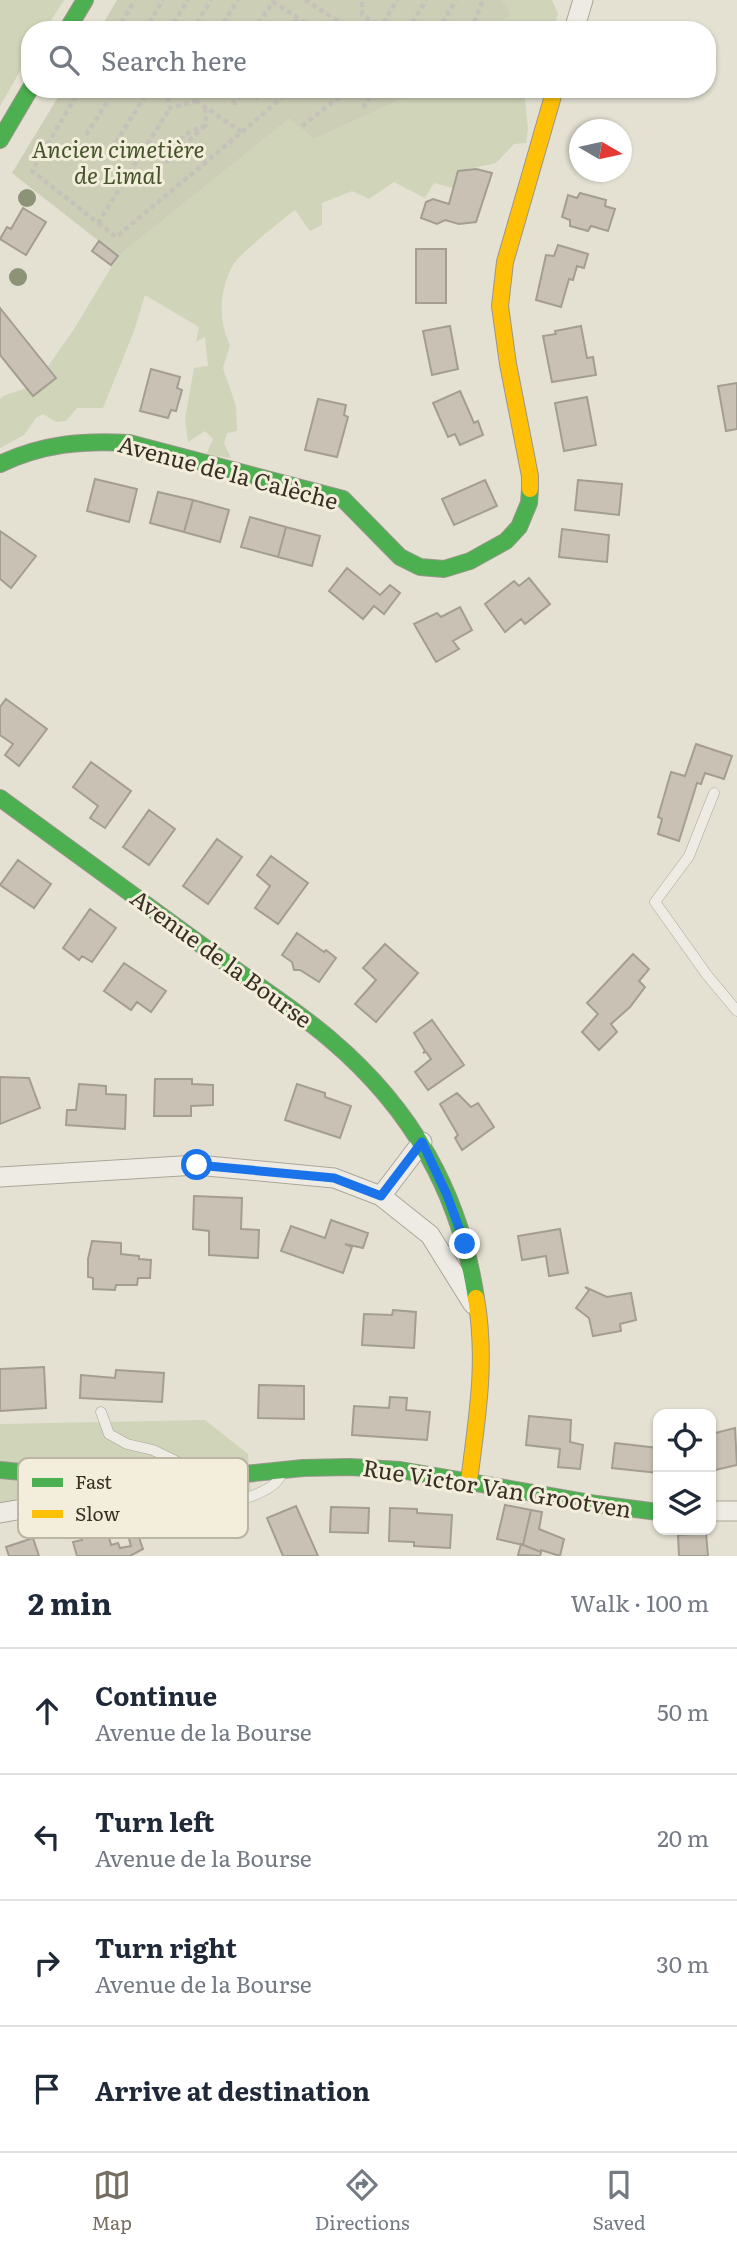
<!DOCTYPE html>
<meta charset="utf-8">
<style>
:root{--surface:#fff;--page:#f6f6f7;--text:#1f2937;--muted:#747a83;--line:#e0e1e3;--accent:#756e61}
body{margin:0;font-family:Literata,serif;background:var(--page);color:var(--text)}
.controls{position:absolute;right:21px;bottom:21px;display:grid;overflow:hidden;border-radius:14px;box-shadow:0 2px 5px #0004}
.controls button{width:63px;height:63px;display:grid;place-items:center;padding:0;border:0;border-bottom:2px solid var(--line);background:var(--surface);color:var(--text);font:35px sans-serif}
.compass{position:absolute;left:569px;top:119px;width:63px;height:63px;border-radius:50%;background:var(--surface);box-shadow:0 2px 5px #0004;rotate:99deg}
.stop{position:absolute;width:21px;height:21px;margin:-16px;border:5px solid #1a73e8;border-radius:50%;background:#fff}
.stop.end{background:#1a73e8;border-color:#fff;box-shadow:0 2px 7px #0008}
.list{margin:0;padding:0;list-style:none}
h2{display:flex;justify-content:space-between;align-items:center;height:91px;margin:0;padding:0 28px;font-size:30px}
h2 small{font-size:23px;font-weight:400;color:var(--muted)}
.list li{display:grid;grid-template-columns:46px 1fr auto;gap:21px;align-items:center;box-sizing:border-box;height:126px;padding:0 28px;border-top:2px solid var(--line)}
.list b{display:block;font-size:26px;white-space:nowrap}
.list p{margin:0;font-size:23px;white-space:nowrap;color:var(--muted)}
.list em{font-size:23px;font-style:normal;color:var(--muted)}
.icon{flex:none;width:38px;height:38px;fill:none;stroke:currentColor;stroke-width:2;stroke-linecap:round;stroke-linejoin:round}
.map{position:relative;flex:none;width:737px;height:1556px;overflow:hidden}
.search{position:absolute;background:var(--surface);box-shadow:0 2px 5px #0004;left:21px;right:21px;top:21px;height:77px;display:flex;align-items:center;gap:18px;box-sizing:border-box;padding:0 24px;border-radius:28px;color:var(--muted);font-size:26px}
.sheet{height:595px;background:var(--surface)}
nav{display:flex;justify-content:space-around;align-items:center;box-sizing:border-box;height:98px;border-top:2px solid var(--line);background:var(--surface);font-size:19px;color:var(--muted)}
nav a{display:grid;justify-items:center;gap:4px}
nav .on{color:var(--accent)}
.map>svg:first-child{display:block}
</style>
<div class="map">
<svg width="737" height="1556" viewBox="0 0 737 1556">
<rect width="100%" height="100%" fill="#e4e1d3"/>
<path fill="#d0d4b8" d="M0 0H64L45 30H30V54L0 106Z
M502 0H552L558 14 553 30 538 24 537 30H493L510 14Z
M424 89H524L528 129 526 143 514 144 496 163 459 171 453 188 434 183 425 198 394 182 369 199 352 191 322 203V225L310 231 295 210C281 221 241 252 233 265 219 290 218 321 230 345L223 368 236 406 237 431 227 433 224 443 231 458 206 455 213 439 205 431 188 442 185 419 194 368 208 366 205 337 196 342 199 327 145 295 134 331 103 408H77L66 421 56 422 43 414 36 418 24 435 0 448V399L3 396 35 385 74 329 118 256 289 119 314 139Z
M205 1420 248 1454 251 1497 134 1519H0V1424Z"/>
<path fill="#ccceb6" d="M117 0H502L511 14 492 30H106L104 22Z
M63 89H424L314 139 289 119 118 256 12 173Z"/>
<path fill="#c8c1b4" stroke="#a49d92" stroke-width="2" d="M476 169 492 173 476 222 459 224 445 220 437 224 421 218 426 202 433 199 449 204 458 171Z
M580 193 606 200 605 206 615 209 608 231 591 226 588 231 570 226V220L562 217 568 195 577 198Z
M23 208 46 222 26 255 0 239 7 227 11 229Z
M99 241 118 256 111 265 92 251Z
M558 245 588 254 584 268 577 266 573 280 569 279 561 307 536 300 546 255 554 256Z
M416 249H446V303H416Z
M0 308 56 378 33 396 0 355Z
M450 326 458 369 432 375 423 331Z
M581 326 587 358 593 357 596 375 552 382 543 336 556 334 555 331Z
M151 369 180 377 177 388 182 390 176 411 171 410 168 418 140 411Z
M737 383V429L726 431 718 386Z
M460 391 474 423 478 421 483 435 460 445 455 434 448 437 433 403Z
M587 397 596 445 564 451 555 403Z
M318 399 346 405 344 415 348 417 337 457 305 450Z
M95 479 137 489 129 522 87 511Z
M485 480 497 506 454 525 442 499Z
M578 480 622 484 619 515 575 510Z
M158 492 193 500 184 532 150 523Z
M193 500 229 510 220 542 184 532Z
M250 517 286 527 278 557 241 547Z
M286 527 320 536 312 566 278 557Z
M562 529 609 535 607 562 559 557Z
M0 531 36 556 11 588 0 579Z
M347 568 380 595 390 585 400 593 384 614 374 606 363 619 329 591Z
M529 578 550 604 525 624 521 619 505 632 485 604 514 581 519 586Z
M460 607 472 630 453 641 459 649 436 662 414 624 437 613 441 617Z
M6 699 47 729 19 766 5 755 13 744 0 735V707Z
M696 744 732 756 724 779 705 773 701 784 697 783 679 841 658 834 662 819 658 817 671 772 685 776Z
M91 762 131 791 105 828 90 818 98 806 73 787Z
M149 810 175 829 149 865 123 847Z
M217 839 242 857 208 904 183 886Z
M271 856 308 883 278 924 255 908 270 886 257 875Z
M18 860 51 884 34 908 0 885Z
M90 909 116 928 92 962 82 956 79 960 63 948Z
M297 933 324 952 326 950 336 958 319 982 300 970H294L292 962 282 955Z
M385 944 418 973 376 1022 355 1004 376 980 363 968Z
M633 954 649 969 639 981 645 987 630 1007 611 1024 617 1032 599 1050 582 1032 598 1014 587 1003Z
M124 963 166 991 151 1012 137 1002 131 1010 104 991Z
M432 1020 464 1065 428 1090 415 1072 431 1059 426 1052 423 1053 425 1051 414 1033Z
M0 1077 29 1078 40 1108 0 1124Z
M155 1079H192V1084L213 1085V1105L191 1106V1116H154Z
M79 1084 106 1086V1094L126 1095 125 1129 66 1125 67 1110H76Z
M297 1084 325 1093V1097L351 1106 340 1138 285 1120Z
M457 1093 471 1107 478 1103 494 1127 462 1150 455 1138 458 1135 440 1104Z
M194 1196 242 1198 241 1229 259 1230 258 1258 209 1255V1231L193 1229Z
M331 1220 368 1233 363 1248 345 1244 352 1247 343 1273 281 1251 291 1226 325 1238Z
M560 1229 568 1273 549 1276 546 1256 522 1260 518 1236Z
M92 1241 121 1243V1254L139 1256V1259L151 1260 150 1278H138L137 1285H116L115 1290 93 1289V1278L88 1277V1259Z
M585 1287 607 1297 631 1293 636 1320 620 1324 621 1331 593 1336 589 1318 576 1308 589 1290Z
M393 1310 416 1312 414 1348 362 1345 364 1314 392 1315Z
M44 1367 46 1408 0 1411V1369Z
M116 1370 164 1373 162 1402 80 1398 81 1375 115 1378Z
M259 1385 304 1386V1419L258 1418Z
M390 1397 407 1398 406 1410 430 1412 427 1440 352 1435 354 1406 389 1408Z
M529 1416 571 1420 570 1442 583 1445 580 1469 558 1467 560 1449 526 1445Z
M735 1428 737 1465 711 1471V1434Z
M615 1443 658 1448V1473L612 1468Z
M505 1505 531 1510 523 1545 497 1539Z
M296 1506 318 1556H283L267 1518Z
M331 1507 369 1508 368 1533 330 1532Z
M390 1508 417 1509V1513L452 1515 450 1548 414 1546V1542L389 1541Z
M531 1510 542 1512 539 1529 564 1539 560 1556 541 1550V1552L523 1545Z
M105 1520 111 1545 118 1543 120 1548 131 1546 127 1532 136 1529 143 1549 130 1556H77L73 1542 82 1540 78 1524Z
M706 1533 708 1556H679L678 1535Z
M33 1538 39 1556H9L6 1547Z
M521 1544 541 1552 540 1556 518 1555Z"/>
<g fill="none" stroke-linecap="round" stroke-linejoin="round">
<defs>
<path id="lane" d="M714 793 689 856 655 902 707 975 737 1011
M101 1412 109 1434 127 1444 153 1450 192 1469 193 1473
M134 1519C163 1514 274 1504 281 1474"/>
<path id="street" d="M574 30 583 0
M0 1177 197 1165 334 1178 381 1196 430 1235 473 1304
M381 1196 422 1142
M711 1511H737
M0 1513 109 1494 118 1490 128 1482"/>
<path id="fast" d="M67 30 85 0
M0 140 30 89
M0 464C42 444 83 440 129 443L343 499 400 557 420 567 444 569 470 561 506 541 519 527 529 503 530 489
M0 798C70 849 140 901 211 952 250 981 294 1008 331 1040 412 1109 460 1193 476 1298
M0 1470 128 1482 196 1479 303 1468 350 1467 400 1470 597 1504 658 1512"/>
<path id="slow" d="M530 489V476L508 364 500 306 505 262 555 89
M469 1481C477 1418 487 1362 476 1298"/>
</defs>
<use href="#lane" stroke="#aaa69b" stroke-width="11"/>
<use href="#street" stroke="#aaa69b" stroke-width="21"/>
<use href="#fast" stroke="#9a968c" stroke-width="18"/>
<use href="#slow" stroke="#9a968c" stroke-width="18"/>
<path stroke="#c6c2ba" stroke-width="4.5" stroke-dasharray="5 3.5" stroke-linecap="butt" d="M305 0 341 23 337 30
M362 2V15L388 30
M117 30 135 0
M145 30 163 0
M169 30 188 0
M192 30 211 0
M219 30 238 0
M253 30 273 2 312 27 310 30
M289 30 298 18
M379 30 397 0
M408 30 426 0
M438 30 456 0
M471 30 483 0
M80 89 32 171 98 223 170 108
M166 89 170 108 196 101 194 89
M220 89 235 103 245 89
M255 99 263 89
M205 108 206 125 184 135 167 161 206 125
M363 108 374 89
M302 126 338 98 343 89
M242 132 292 89
M86 135 115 89
M111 150 145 96 144 89
M98 223 116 237 242 132 196 101"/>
<use href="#lane" stroke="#edebe3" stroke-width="10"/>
<use href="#street" stroke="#edebe3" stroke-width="19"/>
<use href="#fast" stroke="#4caf50" stroke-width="16"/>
<use href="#slow" stroke="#ffc107" stroke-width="16"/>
</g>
<g fill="#8d9377">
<circle cx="27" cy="198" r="9"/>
<circle cx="18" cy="277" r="9"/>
</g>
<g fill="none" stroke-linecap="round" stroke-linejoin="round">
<path stroke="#1a73e8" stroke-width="9" d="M197 1165 334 1178 381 1196 422 1142 447 1195 465 1244"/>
</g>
<g text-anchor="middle" stroke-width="6" stroke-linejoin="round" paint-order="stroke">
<g font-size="23" font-style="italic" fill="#46532c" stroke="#f3eedb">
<text x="118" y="158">Ancien cimetière<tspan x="118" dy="26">de Limal</tspan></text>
</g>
<g font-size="23" fill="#393023" stroke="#f3eedb">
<text transform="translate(228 473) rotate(15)" y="8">Avenue de la Calèche</text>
<text transform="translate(221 959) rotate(36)" y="8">Avenue de la Bourse</text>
<text transform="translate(497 1489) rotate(9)" y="8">Rue Victor Van Grootven</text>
</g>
</g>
<rect x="18" y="1458" width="230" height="80" rx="10" fill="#f3eedb" stroke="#bbb5a4" stroke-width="2"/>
<rect x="32" y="1478" width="31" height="9" fill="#4caf50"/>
<rect x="32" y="1510" width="31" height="8" fill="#ffc107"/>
<g font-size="19" fill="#393023">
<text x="75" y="1489">Fast</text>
<text x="75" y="1521">Slow</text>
</g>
</svg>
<div class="controls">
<button><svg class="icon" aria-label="locate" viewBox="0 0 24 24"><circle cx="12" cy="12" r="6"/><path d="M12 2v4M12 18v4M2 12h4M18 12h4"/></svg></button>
<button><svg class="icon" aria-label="layers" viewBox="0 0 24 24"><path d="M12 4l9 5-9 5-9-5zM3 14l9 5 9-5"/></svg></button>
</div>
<svg class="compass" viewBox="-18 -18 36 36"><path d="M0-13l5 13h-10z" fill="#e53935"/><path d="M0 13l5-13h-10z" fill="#747a83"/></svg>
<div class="stop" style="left:197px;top:1165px"></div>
<div class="stop end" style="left:465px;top:1244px"></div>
<div class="search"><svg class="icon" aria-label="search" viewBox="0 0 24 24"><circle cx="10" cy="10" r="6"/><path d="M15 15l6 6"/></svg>Search here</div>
</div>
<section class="sheet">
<h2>2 min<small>Walk · 100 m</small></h2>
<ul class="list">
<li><svg class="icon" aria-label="ahead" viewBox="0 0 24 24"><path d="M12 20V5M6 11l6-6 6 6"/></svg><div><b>Continue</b><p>Avenue de la Bourse</p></div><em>50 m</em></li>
<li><svg class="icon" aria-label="left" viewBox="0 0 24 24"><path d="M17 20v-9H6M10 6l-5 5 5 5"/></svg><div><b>Turn left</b><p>Avenue de la Bourse</p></div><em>20 m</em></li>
<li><svg class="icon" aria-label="right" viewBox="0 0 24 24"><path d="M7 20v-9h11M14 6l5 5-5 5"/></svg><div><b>Turn right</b><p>Avenue de la Bourse</p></div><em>30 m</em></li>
<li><svg class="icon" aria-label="arrive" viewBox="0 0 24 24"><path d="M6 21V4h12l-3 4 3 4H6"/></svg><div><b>Arrive at destination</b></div></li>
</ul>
</section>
<nav>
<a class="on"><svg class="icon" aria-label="map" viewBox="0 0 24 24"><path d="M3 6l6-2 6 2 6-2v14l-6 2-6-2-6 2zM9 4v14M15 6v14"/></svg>Map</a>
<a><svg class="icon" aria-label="directions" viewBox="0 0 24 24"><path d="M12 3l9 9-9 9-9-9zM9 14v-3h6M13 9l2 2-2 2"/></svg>Directions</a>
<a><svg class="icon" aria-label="saved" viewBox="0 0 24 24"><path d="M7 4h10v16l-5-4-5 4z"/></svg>Saved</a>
</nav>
